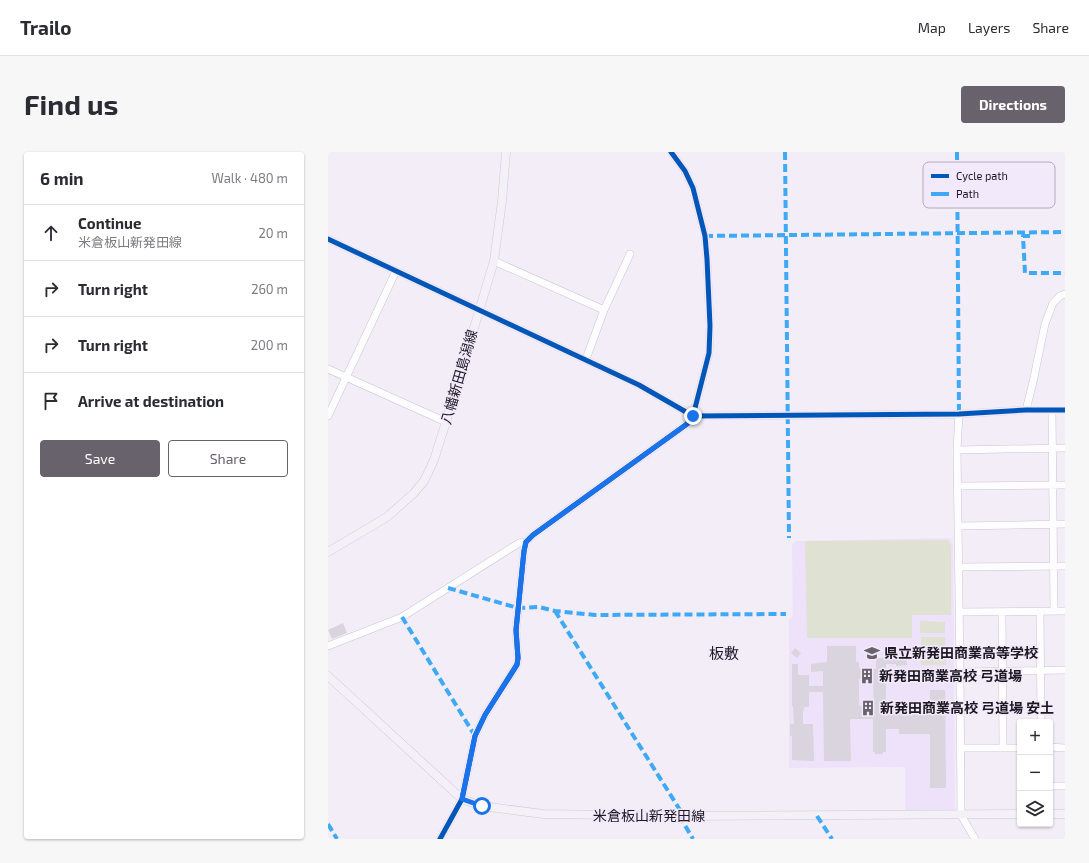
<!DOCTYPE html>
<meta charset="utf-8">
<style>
:root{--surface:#fff;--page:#f7f7f7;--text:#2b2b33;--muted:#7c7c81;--line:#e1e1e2;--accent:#67626c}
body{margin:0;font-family:"Exo 2","Noto Sans JP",sans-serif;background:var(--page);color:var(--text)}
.controls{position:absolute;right:12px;bottom:12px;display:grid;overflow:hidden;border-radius:4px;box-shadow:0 1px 3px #0004}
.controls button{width:36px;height:36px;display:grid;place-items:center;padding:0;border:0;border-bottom:1px solid var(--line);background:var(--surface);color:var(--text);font:20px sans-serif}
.stop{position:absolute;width:12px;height:12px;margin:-9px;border:3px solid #1a73e8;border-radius:50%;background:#fff}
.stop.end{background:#1a73e8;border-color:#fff;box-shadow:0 1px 4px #0008}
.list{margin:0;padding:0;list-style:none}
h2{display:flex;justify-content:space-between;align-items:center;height:52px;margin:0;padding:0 16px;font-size:17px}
h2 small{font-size:13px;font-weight:400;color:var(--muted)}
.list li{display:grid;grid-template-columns:26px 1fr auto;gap:12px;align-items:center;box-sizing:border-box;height:56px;padding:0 16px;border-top:1px solid var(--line)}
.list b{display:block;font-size:15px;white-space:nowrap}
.list p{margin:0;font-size:13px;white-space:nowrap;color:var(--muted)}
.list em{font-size:13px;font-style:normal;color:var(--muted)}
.actions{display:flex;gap:8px;padding:12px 16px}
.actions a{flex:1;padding:9px 0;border:1px solid var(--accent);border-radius:4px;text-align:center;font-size:14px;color:var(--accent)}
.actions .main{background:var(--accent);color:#fff}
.icon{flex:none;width:22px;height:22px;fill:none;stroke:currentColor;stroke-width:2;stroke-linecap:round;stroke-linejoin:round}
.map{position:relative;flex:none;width:737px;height:687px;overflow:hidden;border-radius:4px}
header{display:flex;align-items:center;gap:24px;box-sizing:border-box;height:56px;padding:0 20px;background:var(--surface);border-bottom:1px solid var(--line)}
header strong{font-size:19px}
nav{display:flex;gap:22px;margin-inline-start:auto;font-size:14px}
.intro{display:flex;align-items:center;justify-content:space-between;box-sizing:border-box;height:96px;padding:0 24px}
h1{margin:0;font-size:28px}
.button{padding:10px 18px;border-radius:4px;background:var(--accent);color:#fff;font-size:14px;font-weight:700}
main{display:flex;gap:24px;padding:0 24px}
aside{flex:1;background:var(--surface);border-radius:4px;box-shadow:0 1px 3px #0004}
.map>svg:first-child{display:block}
</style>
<header>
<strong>Trailo</strong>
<nav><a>Map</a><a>Layers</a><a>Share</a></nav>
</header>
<div class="intro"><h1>Find us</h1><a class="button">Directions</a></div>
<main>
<aside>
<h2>6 min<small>Walk · 480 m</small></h2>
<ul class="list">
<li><svg class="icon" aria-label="ahead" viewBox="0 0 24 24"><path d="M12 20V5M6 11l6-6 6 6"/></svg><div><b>Continue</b><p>米倉板山新発田線</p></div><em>20 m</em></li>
<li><svg class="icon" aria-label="right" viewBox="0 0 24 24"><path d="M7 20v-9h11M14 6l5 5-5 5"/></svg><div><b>Turn right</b></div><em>260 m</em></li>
<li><svg class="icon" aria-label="right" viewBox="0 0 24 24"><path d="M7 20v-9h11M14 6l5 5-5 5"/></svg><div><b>Turn right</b></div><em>200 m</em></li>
<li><svg class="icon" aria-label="arrive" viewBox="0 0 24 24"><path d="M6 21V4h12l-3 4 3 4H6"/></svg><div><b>Arrive at destination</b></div></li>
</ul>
<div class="actions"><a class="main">Save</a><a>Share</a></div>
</aside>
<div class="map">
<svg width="737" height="687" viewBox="0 0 737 687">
<rect width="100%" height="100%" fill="#f2edf7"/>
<path fill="#eee1fa" d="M622 386 625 393 627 658 577 659V615L461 616V467L465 464 464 392 468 389Z"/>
<path fill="#dfe1d3" d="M620 388 623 394V463H584V486H479L477 389Z
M592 469 617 470V481H592Z
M593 485H617V497H593Z
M593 501 618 502V513H593Z
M593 517H618V529H593Z"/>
<path fill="#d9d4de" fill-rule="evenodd" d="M15 471 19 481 4 487 0 478Z
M499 494H528V510H531V516L548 517V506H578L579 513 568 514V512H558V553H602V538H617L618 636H602V582H571V577H558V600H555V602H547V600H545V567H522L523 609H496L495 540H481V555H476V559H475V572H485L486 609 464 608V584H462V572H466L465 554H464V512H470V523H481V534H495V519L483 520V512L499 510ZM531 527H545L546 554H531Z
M467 496 473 501 469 506 463 501Z"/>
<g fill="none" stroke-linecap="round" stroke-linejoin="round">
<defs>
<path id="minor" d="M0 87 311 233 365 264 631 262 698 258H737
M166 109 276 158
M258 207 276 158 302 102
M0 217 118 270
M698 258 705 230 717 172 725 151 732 144 737 142
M724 258 726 459
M631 262 629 298 632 520 633 663 647 687
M0 264 68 119
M629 298 737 296
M630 334 737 333
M630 374 737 372
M630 415 737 414
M712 459 713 570
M631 460 737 459
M674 460 675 596
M0 494 74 465 191 391 198 390
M632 520 737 518
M722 595 737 596
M633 596H692
M722 634H737
M112 687 134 647 147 584 157 563 189 513 190 506 188 478 196 399 198 390 205 383 359 272 365 264 381 201 382 174 379 107 377 84 365 36 357 19 343 0"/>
<path id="major" d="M0 400 59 365 86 341 96 329 106 308 118 270 166 109 174 49 178 0
M0 524 134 647 154 654 215 662 355 664 692 662
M722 662H737"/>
</defs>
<use href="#minor" stroke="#cac6cf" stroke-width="8"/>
<use href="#major" stroke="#cdcacf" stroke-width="9"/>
<use href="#minor" stroke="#fdfcfe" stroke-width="7"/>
<use href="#major" stroke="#f4f0f8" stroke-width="8"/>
<path stroke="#3fa9f5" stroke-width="4" stroke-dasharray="8 4" stroke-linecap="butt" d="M457 0 461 386
M629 0 631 262
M377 84 737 80
M702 84H695L697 121H737
M120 436 190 456 211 455 227 459 267 463 458 462
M227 459 352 658 355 670 365 687
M74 465 147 584
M489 664 504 687
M0 672 9 687"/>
<defs>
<path id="cycleway" d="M0 87 311 233 365 264 631 262 698 258H737
M112 687 134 647 147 584 157 563 189 513 190 506 188 478 196 399 198 390 205 383 359 272 365 264 381 201 382 174 379 107 377 84 365 36 357 19 343 0"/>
</defs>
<use href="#cycleway" stroke="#f2e9fb" stroke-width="8"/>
<use href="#cycleway" stroke="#0057b8" stroke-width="5"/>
</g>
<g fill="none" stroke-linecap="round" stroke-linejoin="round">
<path stroke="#1a73e8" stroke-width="5" d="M154 654 134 647 147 584 157 563 189 512 190 506 188 478 196 399 198 390 205 383 359 272 365 264"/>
</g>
<defs>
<symbol id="school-bare" viewBox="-9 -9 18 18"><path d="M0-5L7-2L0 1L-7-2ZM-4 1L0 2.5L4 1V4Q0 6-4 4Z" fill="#67626c" stroke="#f2e9fb" stroke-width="2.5" paint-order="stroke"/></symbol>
<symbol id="building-bare" viewBox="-9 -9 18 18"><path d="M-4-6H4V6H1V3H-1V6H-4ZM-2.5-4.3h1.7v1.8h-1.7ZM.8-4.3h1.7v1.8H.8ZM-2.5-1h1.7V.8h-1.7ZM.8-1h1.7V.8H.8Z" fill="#67626c" stroke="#f2e9fb" stroke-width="2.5" paint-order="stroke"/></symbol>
</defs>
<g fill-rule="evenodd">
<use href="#school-bare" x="533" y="490" width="22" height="22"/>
<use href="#building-bare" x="528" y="513" width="22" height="22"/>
<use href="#building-bare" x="529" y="545" width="22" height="22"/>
</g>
<g text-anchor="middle" stroke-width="3" stroke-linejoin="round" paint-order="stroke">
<g font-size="14" fill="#1c1721" stroke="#f2e9fb">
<text transform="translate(131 225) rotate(-74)" y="5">八幡新田島潟線</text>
<text x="321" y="669">米倉板山新発田線</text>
</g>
<g font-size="14" font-weight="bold" fill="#1c1721" stroke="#f2e9fb" text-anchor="start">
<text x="556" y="506">県立新発田商業高等学校</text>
<text x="551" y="529">新発田商業高校 弓道場</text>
<text x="552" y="561">新発田商業高校 弓道場 安土</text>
</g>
<g font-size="15" fill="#1c1721" stroke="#f2e9fb">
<text x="396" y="507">板敷</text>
</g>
</g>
<rect x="595" y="10" width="132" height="46" rx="6" fill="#f2e9fb" stroke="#b2aaba" stroke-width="1"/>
<rect x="603" y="22" width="18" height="4" fill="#0057b8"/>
<rect x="603" y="40" width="18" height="4" fill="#3fa9f5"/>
<g font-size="11" fill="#1c1721">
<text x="628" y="28">Cycle path</text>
<text x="628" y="46">Path</text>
</g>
</svg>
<div class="controls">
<button>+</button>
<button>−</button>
<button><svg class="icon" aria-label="layers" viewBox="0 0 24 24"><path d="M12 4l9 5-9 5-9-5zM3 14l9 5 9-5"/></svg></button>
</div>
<div class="stop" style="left:154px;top:654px"></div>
<div class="stop end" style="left:365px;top:264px"></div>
</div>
</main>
